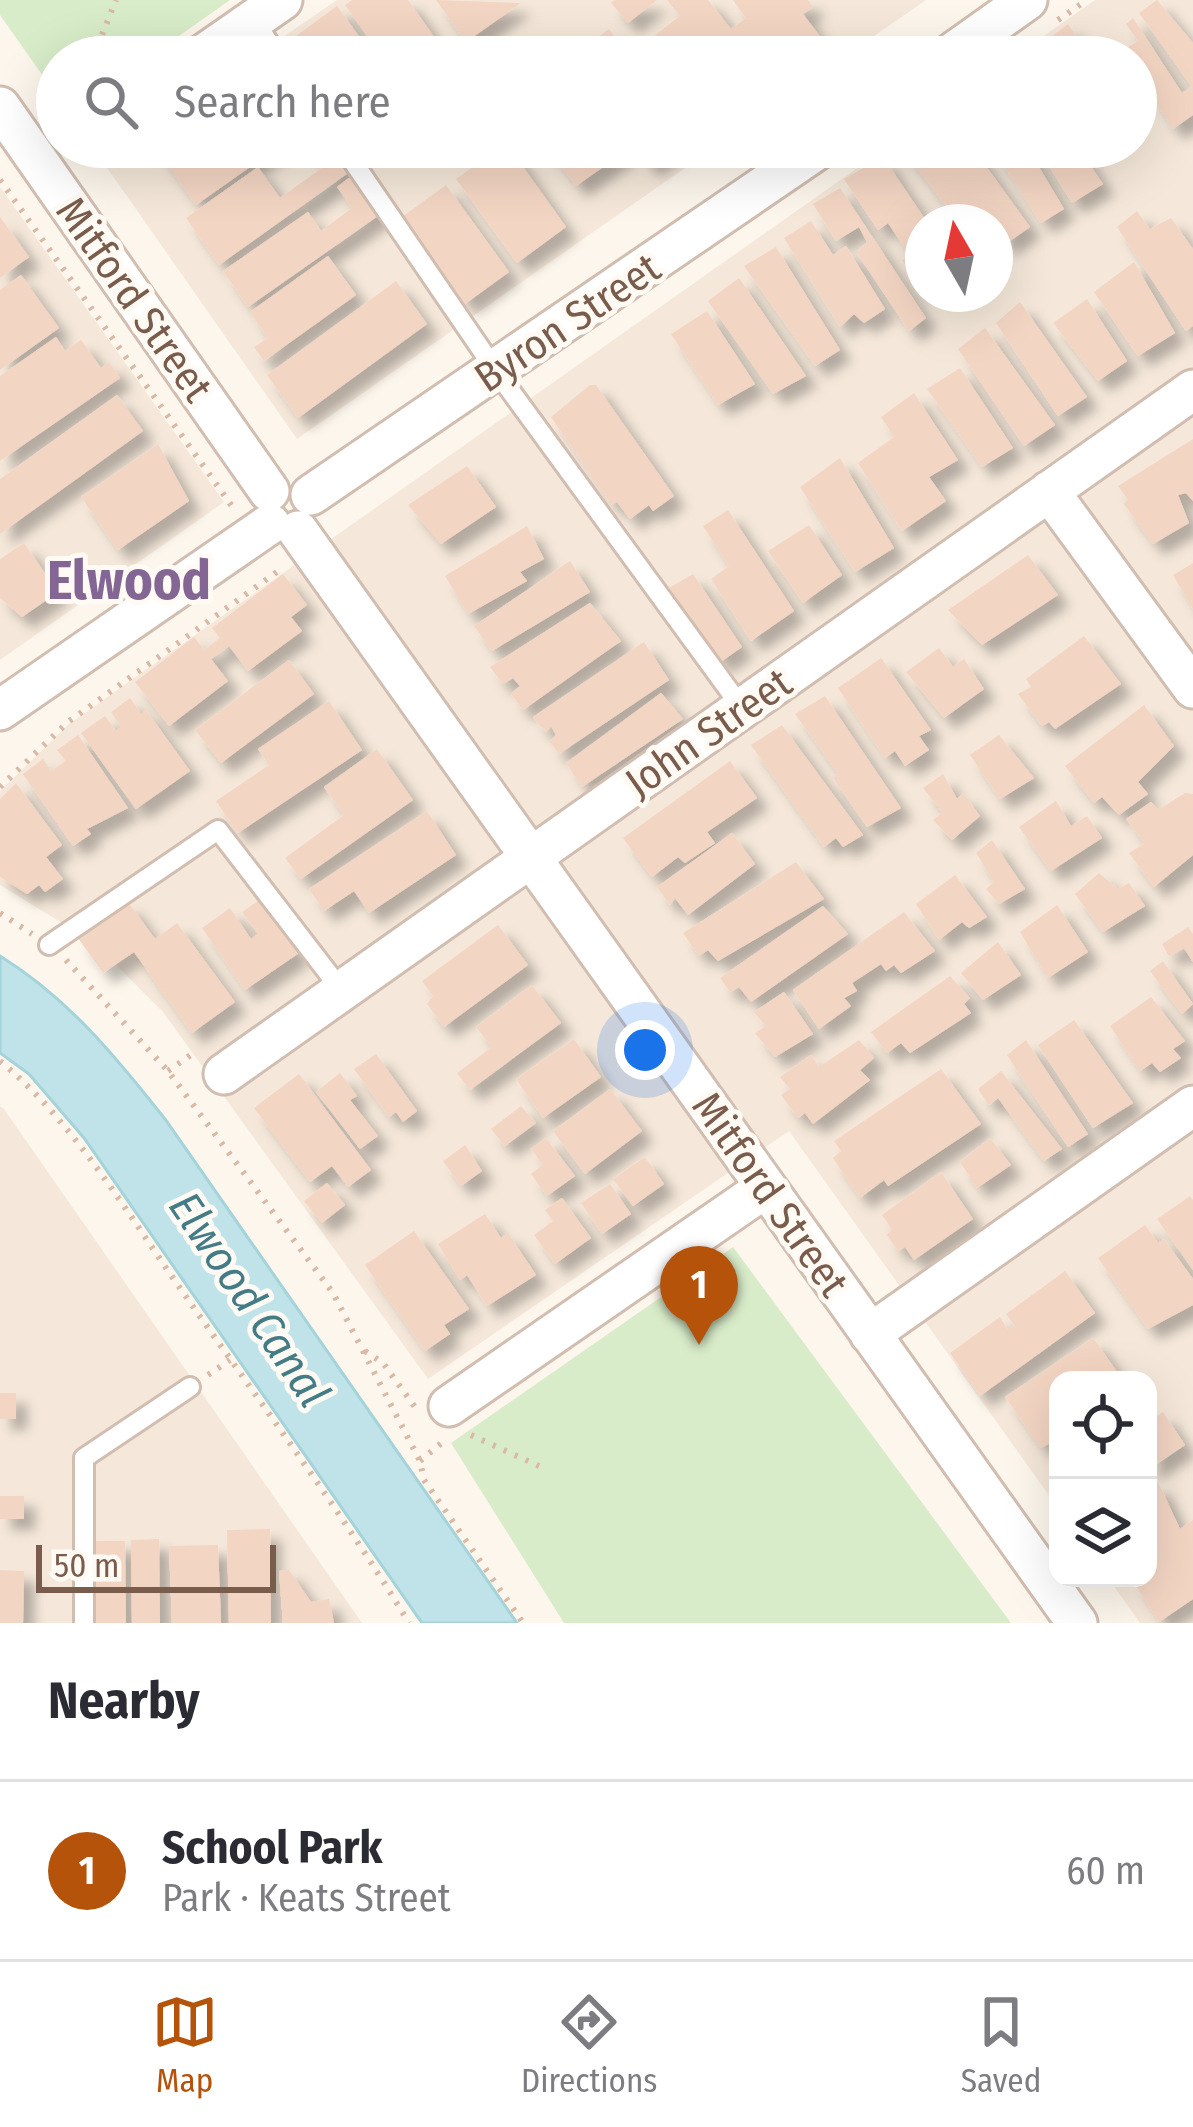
<!DOCTYPE html>
<meta charset="utf-8">
<style>
:root{--surface:#fff;--page:#f7f7f7;--text:#2b2b33;--muted:#7c7c81;--line:#e1e1e2;--accent:#b45309}
body{margin:0;font-family:"Fira Sans Condensed",sans-serif;background:var(--page);color:var(--text)}
.controls{position:absolute;right:36px;bottom:36px;display:grid;overflow:hidden;border-radius:24px;box-shadow:0 12px 48px #0002}
.controls button{width:108px;height:108px;display:grid;place-items:center;padding:0;border:0;border-bottom:3px solid var(--line);background:var(--surface);color:var(--text);font:60px sans-serif}
.compass{position:absolute;left:905px;top:204px;width:108px;height:108px;border-radius:50%;background:var(--surface);box-shadow:0 12px 48px #0002;rotate:351deg}
.scale{position:absolute;left:36px;bottom:30px;width:240px;box-sizing:border-box;padding-left:12px;border:6px solid #7a5c4d;border-top:0;font-size:33px;line-height:42px;white-space:nowrap;color:#7a5c4d;-webkit-text-stroke:9px #fffaf3;paint-order:stroke}
.you{position:absolute;left:645px;top:1050px;width:42px;height:42px;margin:-30px;border:9px solid #fff;border-radius:50%;background:#1a73e8;box-shadow:0 0 0 18px #1a73e833}
.badge{display:grid;place-items:center;width:78px;height:78px;border-radius:50%;background:var(--accent);color:#fff;font-size:39px;font-weight:700}
.pin{position:absolute;translate:-50% -99px;filter:drop-shadow(0 3px 6px #0008)}
.pin::after{content:'';position:absolute;top:63px;width:42px;height:36px;background:inherit;clip-path:polygon(0 0,100% 0,50% 100%)}
.list{margin:0;padding:0;list-style:none}
h2{display:flex;justify-content:space-between;align-items:center;height:156px;margin:0;padding:0 48px;font-size:51px}
h2 small{font-size:39px;font-weight:400;color:var(--muted)}
.list li{display:grid;grid-template-columns:78px 1fr auto;gap:36px;align-items:center;box-sizing:border-box;height:180px;padding:0 48px;border-top:3px solid var(--line)}
.list b{display:block;font-size:45px;white-space:nowrap}
.list p{margin:0;font-size:39px;white-space:nowrap;color:var(--muted)}
.list em{font-size:39px;font-style:normal;color:var(--muted)}
.icon{flex:none;width:66px;height:66px;fill:none;stroke:currentColor;stroke-width:2;stroke-linecap:round;stroke-linejoin:round}
.map{position:relative;flex:none;width:1193px;height:1623px;overflow:hidden}
.search{position:absolute;background:var(--surface);box-shadow:0 12px 48px #0002;left:36px;right:36px;top:36px;height:132px;display:flex;align-items:center;gap:30px;box-sizing:border-box;padding:0 42px;border-radius:66px;color:var(--muted);font-size:45px}
.sheet{height:336px;background:var(--surface)}
nav{display:flex;justify-content:space-around;align-items:center;box-sizing:border-box;height:168px;border-top:3px solid var(--line);background:var(--surface);font-size:33px;color:var(--muted)}
nav a{display:grid;justify-items:center;gap:6px}
nav .on{color:var(--accent)}
.map>svg:first-child{display:block}
</style>
<div class="map">
<svg width="1193" height="1623" viewBox="0 0 1193 1623">
<defs>
<filter id="shadow"><feDropShadow dx="11" dy="11" stdDeviation="6" flood-color="#0004"/></filter>
</defs>
<rect width="100%" height="100%" fill="#fdf6ec"/>
<path fill="#f5e8da" fill-rule="evenodd" d="M337 0H926L844 57H254Z
M1095 0H1193V1623H1140L1108 1578H1148V1380H1058V1508L789 1131 428 1379 163 1012 93 942 0 885V791L69 724 887 147H1136V57H1014ZM923 222H995V294H923Z
M124 147H715L297 439 103 162Z
M0 187 224 502 0 660Z
M0 1106 4 1109 362 1623H0Z"/>
<path fill="#d8ecc9" d="M0 0H230L149 57H57V96L0 15Z
M733 1247 1011 1623H564L451 1443Z"/>
<path fill="#bfe3e8" stroke="#a5d3da" stroke-width="3" d="M0 956C68 998 116 1057 165 1119L517 1623H422L84 1138 29 1074 0 1053Z"/>
<path fill="#f3d5c3" filter="url(#shadow)" d="M352 0H408L444 51 463 38 436 0 521 3 466 42 477 57H382L345 5Z
M615 0H657L628 23 611 3Z
M667 0H708L731 29 746 18 733 0H808L813 7 803 14 822 39 797 57H768L759 44 748 52 751 57H670L654 36 680 16Z
M1157 0 1193 43V115L1173 129 1136 72V57L1122 51 1138 41 1126 24 1133 18 1182 93 1192 87 1139 13Z
M337 6 374 57H305L292 39Z
M1068 24 1091 57H1033L1030 53Z
M609 29 621 45 630 38 644 57H599L589 43Z
M155 147H278L196 205Z
M307 147H340L355 168 219 265 186 218 258 167 280 198 322 168Z
M501 147H509L566 227 517 263 456 179Z
M547 147H623L626 151 576 186Z
M634 147H675L649 166Z
M901 147H972L1030 227 1003 246 995 222H958Z
M992 147H1027L1064 209 1041 223Z
M1037 147H1078L1103 184 1072 203Z
M883 157 927 222H923V293L902 260 910 256 888 223 878 230 844 179Z
M357 172 385 211 248 307 223 271 308 212 321 231 352 208 337 187Z
M446 185 509 272 465 304 402 217Z
M840 188 926 318 909 331 857 253 867 242 859 227 836 241 813 204Z
M1137 211 1150 229 1171 218 1193 249V326L1186 331 1117 227Z
M0 217 29 257 0 278Z
M811 221 833 255 846 246 885 309 864 323 854 314 840 327 784 238Z
M776 247 840 350 815 366 744 266Z
M328 256 356 295 264 361 254 347 268 338 250 312Z
M1134 262 1175 333 1138 356 1094 292Z
M21 275 59 328 0 370V290Z
M739 278 806 376 773 394 708 301Z
M396 281 427 324 298 418 267 375Z
M1087 299 1127 361 1098 381 1053 323Z
M1020 302 1087 397 1058 416 996 323Z
M707 311 755 384 718 405 671 334Z
M985 328 1055 425 1024 446 958 349Z
M56 337 65 351 81 340 101 368 109 362 120 378 0 461V376Z
M960 368 1013 448 982 467 927 389Z
M590 385H596L674 496 653 511 649 505 630 519 617 502 612 505 551 417Z
M914 393 958 460 929 477 946 501 902 531 858 463 894 437 881 417Z
M117 395 143 431 0 534V479Z
M1193 439V501L1186 493 1178 495 1189 523 1153 544 1124 504 1128 500 1118 486Z
M158 444 189 501 118 550 81 497Z
M840 458 894 548 855 572 800 487Z
M467 466 496 507 441 544 408 505Z
M728 510 794 611 751 641 711 579 729 566 703 526Z
M809 525 842 575 803 603 768 551Z
M527 526 544 559 520 572 527 581 468 614 445 576Z
M24 543 58 592 22 617 0 598V559Z
M1028 555 1058 595 982 645 948 610Z
M570 561 590 592 492 651 474 626Z
M1193 563V609L1173 575Z
M283 574 307 605 291 617 302 631 248 671 229 646 211 659 228 681 169 726 135 682 194 637 204 650 220 638 212 628Z
M693 574 742 647 719 663 669 588Z
M590 603 621 641 523 710 511 694 520 686 513 678 503 684 490 667Z
M1084 636 1121 684 1055 729 1049 722 1042 726 1018 694 1031 687 1026 679Z
M644 642 669 680 559 754 550 742 556 735 551 726 546 732 533 717Z
M939 648 953 667 964 659 984 689 944 718 906 672Z
M881 658 931 730 919 736 929 750 905 766 895 751 885 758 838 688Z
M289 660 314 694 221 763 195 730Z
M661 693 683 719 582 787 566 763Z
M825 696 901 808 867 827 833 778 838 773 795 714Z
M130 698 141 714 146 710 190 771 136 809 81 733 105 716 116 731 121 727 111 712Z
M329 701 362 750 238 833 216 801 269 765 258 749Z
M1144 705 1174 746 1138 782 1148 794 1119 815 1102 797 1094 803 1065 766Z
M782 725 863 835 843 847 836 838 824 847 751 745Z
M78 735 128 808 87 829 91 834 73 846 23 774 43 759 51 771 66 761 57 750Z
M999 735 1034 778 1000 799 970 755Z
M377 749 413 800 301 879 285 858 344 815 324 787Z
M730 761 757 798 707 832 715 843 685 863 678 857 652 877 623 838Z
M943 774 957 799 963 793 980 816 952 840 933 820 942 812 923 788Z
M16 783 62 845 46 857 63 879 45 892 39 885 27 894 0 877V799Z
M1185 793 1193 794V855L1154 887 1129 853 1145 843 1126 819 1151 802 1158 810Z
M1056 801 1071 826 1087 816 1102 838 1051 871 1019 827Z
M427 811 456 855 369 913 354 891 324 911 309 889Z
M732 833 755 864 688 915 675 898 670 905 657 887Z
M992 840 1025 889 999 904 986 889 994 882 976 853Z
M796 862 824 899 718 961 708 950 699 956 683 933Z
M1099 873 1118 889 1129 883 1145 906 1103 932 1075 894Z
M955 875 987 917 969 928 962 922 939 940 916 904Z
M261 899 299 953 245 990 202 928 230 908 251 939 258 934 242 912Z
M128 902 155 939 177 923 235 1002 192 1033 134 952 103 973 78 938Z
M1057 905 1088 952 1048 978 1020 932Z
M823 906 848 934 751 1002 739 987 730 992 720 978Z
M904 912 935 951 901 973 894 965 886 971 881 964 852 983 857 991 844 998 851 1006 819 1029 793 990Z
M498 925 528 965 444 1027 427 1004 433 996 422 981Z
M1188 927 1193 934V962L1184 948 1169 956 1162 944Z
M998 942 1021 975 983 1000 961 973Z
M1163 961 1193 1004 1182 1014 1150 971Z
M950 976 970 998 964 1004 971 1013 910 1053 901 1043 887 1053 871 1032Z
M532 985 561 1023 470 1090 457 1073 492 1047 476 1027Z
M784 992 813 1034 775 1057 755 1033 766 1026 754 1012Z
M1151 997 1185 1041 1173 1049 1181 1058 1160 1072 1152 1063 1140 1071 1110 1026Z
M1074 1020 1133 1103 1093 1128 1038 1045Z
M574 1039 601 1077 543 1118 516 1079Z
M859 1040 874 1058 860 1070 870 1080 813 1124 805 1113 798 1118 781 1095 790 1089 780 1077 811 1055 819 1067Z
M1026 1040 1088 1134 1068 1147 1007 1055Z
M376 1054 417 1111 403 1122 396 1112 389 1117 354 1069Z
M941 1069 981 1124 888 1186 884 1180 860 1198 833 1158 841 1151 834 1141Z
M1001 1071 1062 1149 1044 1161 998 1098 989 1105 978 1089Z
M340 1073 357 1096 350 1100 378 1136 360 1149 316 1092Z
M299 1074 371 1170 348 1187 332 1166 310 1182 254 1108Z
M610 1089 642 1131 585 1174 553 1131Z
M521 1106 536 1123 505 1146 491 1129Z
M546 1138 575 1176 547 1196 531 1174 543 1165 531 1149Z
M990 1138 1011 1165 977 1188 960 1162Z
M465 1145 482 1171 461 1186 443 1161Z
M645 1157 664 1184 633 1206 613 1179Z
M941 1172 973 1219 914 1260 905 1247 898 1251 887 1235 892 1229 882 1215Z
M327 1183 345 1205 322 1223 304 1201Z
M610 1184 631 1214 602 1234 581 1203Z
M1190 1196 1193 1200V1270L1157 1219Z
M562 1198 591 1238 555 1264 534 1235 553 1221 545 1210Z
M485 1214 501 1238 508 1233 536 1275 487 1306 467 1275 460 1280 438 1244Z
M1145 1225 1158 1243 1164 1239 1193 1279V1305L1148 1329 1098 1258Z
M414 1231 469 1309 444 1325 450 1334 425 1351 365 1265Z
M1065 1271 1095 1313 980 1396 950 1353 1000 1317 1008 1330 1015 1326 1006 1314Z
M1093 1338 1123 1380H1058V1439L1041 1448 1005 1397Z
M0 1393H16V1419H0Z
M1163 1412 1185 1445 1148 1470V1422Z
M1158 1482 1180 1529 1193 1520V1599L1159 1622 1131 1578H1148V1550L1157 1544 1148 1528V1486Z
M0 1496H24V1519H0Z
M270 1529 271 1623H229L227 1530Z
M159 1539 160 1623H132L131 1540Z
M94 1541H125L126 1623H93Z
M218 1545 221 1623H172L169 1546Z
M0 1570 24 1571 23 1623H0Z
M289 1570 311 1602 329 1599 334 1623H283L279 1571Z"/>
<g fill="none" stroke-linecap="round" stroke-linejoin="round">
<defs>
<path id="lane" d="M253 20 279 57
M343 147 496 371 742 708
M49 945 218 830 342 991
M84 1623V1458L190 1387"/>
<path id="street" d="M200 57 282 0
M947 57 1027 0
M0 107 269 491
M1049 491 1193 688
M311 495 821 147
M298 531 1077 1623
M0 710 270 524
M224 1074 1193 390
M870 1334 1193 1106
M449 1406 765 1188"/>
</defs>
<use href="#lane" stroke="#d1beb0" stroke-width="24"/>
<use href="#street" stroke="#d1beb0" stroke-width="45"/>
<path stroke="#d9b8a5" stroke-width="6" stroke-dasharray="3 9" stroke-linecap="butt" d="M1058 20 1087 0
M93 57 116 0
M852 166 879 147
M0 180 234 509
M0 787 68 722 281 569
M0 913 32 934
M66 960 168 1071 333 1293 420 1461 424 1480 523 1623
M0 1061C76 1124 130 1218 187 1298 262 1405 341 1511 409 1623
M168 1071 195 1052
M365 1351 383 1363 415 1407
M208 1375 230 1360
M471 1435 539 1466
M420 1461 445 1440"/>
<use href="#lane" stroke="#fff" stroke-width="18"/>
<use href="#street" stroke="#fff" stroke-width="39"/>
</g>
<g text-anchor="middle" stroke-width="10" stroke-linejoin="round" paint-order="stroke">
<g font-size="42" fill="#7a5c4d" stroke="#fffaf3">
<text transform="translate(135 299) rotate(55)" y="15">Mitford Street</text>
<text transform="translate(567 322) rotate(-34)" y="15">Byron Street</text>
<text transform="translate(708 732) rotate(-35)" y="15">John Street</text>
<text transform="translate(771 1194) rotate(55)" y="15">Mitford Street</text>
</g>
<g font-size="45" font-style="italic" fill="#437c86" stroke="#fffaf3">
<text transform="translate(250 1299) rotate(56)" y="16">Elwood Canal</text>
</g>
<g font-size="54" font-weight="bold" fill="#846695" stroke="#fffaf3">
<text x="129" y="599">Elwood</text>
</g>
</g>
</svg>
<div class="controls">
<button><svg class="icon" aria-label="locate" viewBox="0 0 24 24"><circle cx="12" cy="12" r="6"/><path d="M12 2v4M12 18v4M2 12h4M18 12h4"/></svg></button>
<button><svg class="icon" aria-label="layers" viewBox="0 0 24 24"><path d="M12 4l9 5-9 5-9-5zM3 14l9 5 9-5"/></svg></button>
</div>
<svg class="compass" viewBox="-18 -18 36 36"><path d="M0-13l5 13h-10z" fill="#e53935"/><path d="M0 13l5-13h-10z" fill="#7c7c81"/></svg>
<div class="scale">50 m</div>
<div class="you"></div>
<div class="pin badge" style="left:699px;top:1345px">1</div>
<div class="search"><svg class="icon" aria-label="search" viewBox="0 0 24 24"><circle cx="10" cy="10" r="6"/><path d="M15 15l6 6"/></svg>Search here</div>
</div>
<section class="sheet">
<h2>Nearby<small></small></h2>
<ul class="list">
<li><span class="badge">1</span><div><b>School Park</b><p>Park · Keats Street</p></div><em>60 m</em></li>
</ul>
</section>
<nav>
<a class="on"><svg class="icon" aria-label="map" viewBox="0 0 24 24"><path d="M3 6l6-2 6 2 6-2v14l-6 2-6-2-6 2zM9 4v14M15 6v14"/></svg>Map</a>
<a><svg class="icon" aria-label="directions" viewBox="0 0 24 24"><path d="M12 3l9 9-9 9-9-9zM9 14v-3h6M13 9l2 2-2 2"/></svg>Directions</a>
<a><svg class="icon" aria-label="saved" viewBox="0 0 24 24"><path d="M7 4h10v16l-5-4-5 4z"/></svg>Saved</a>
</nav>
